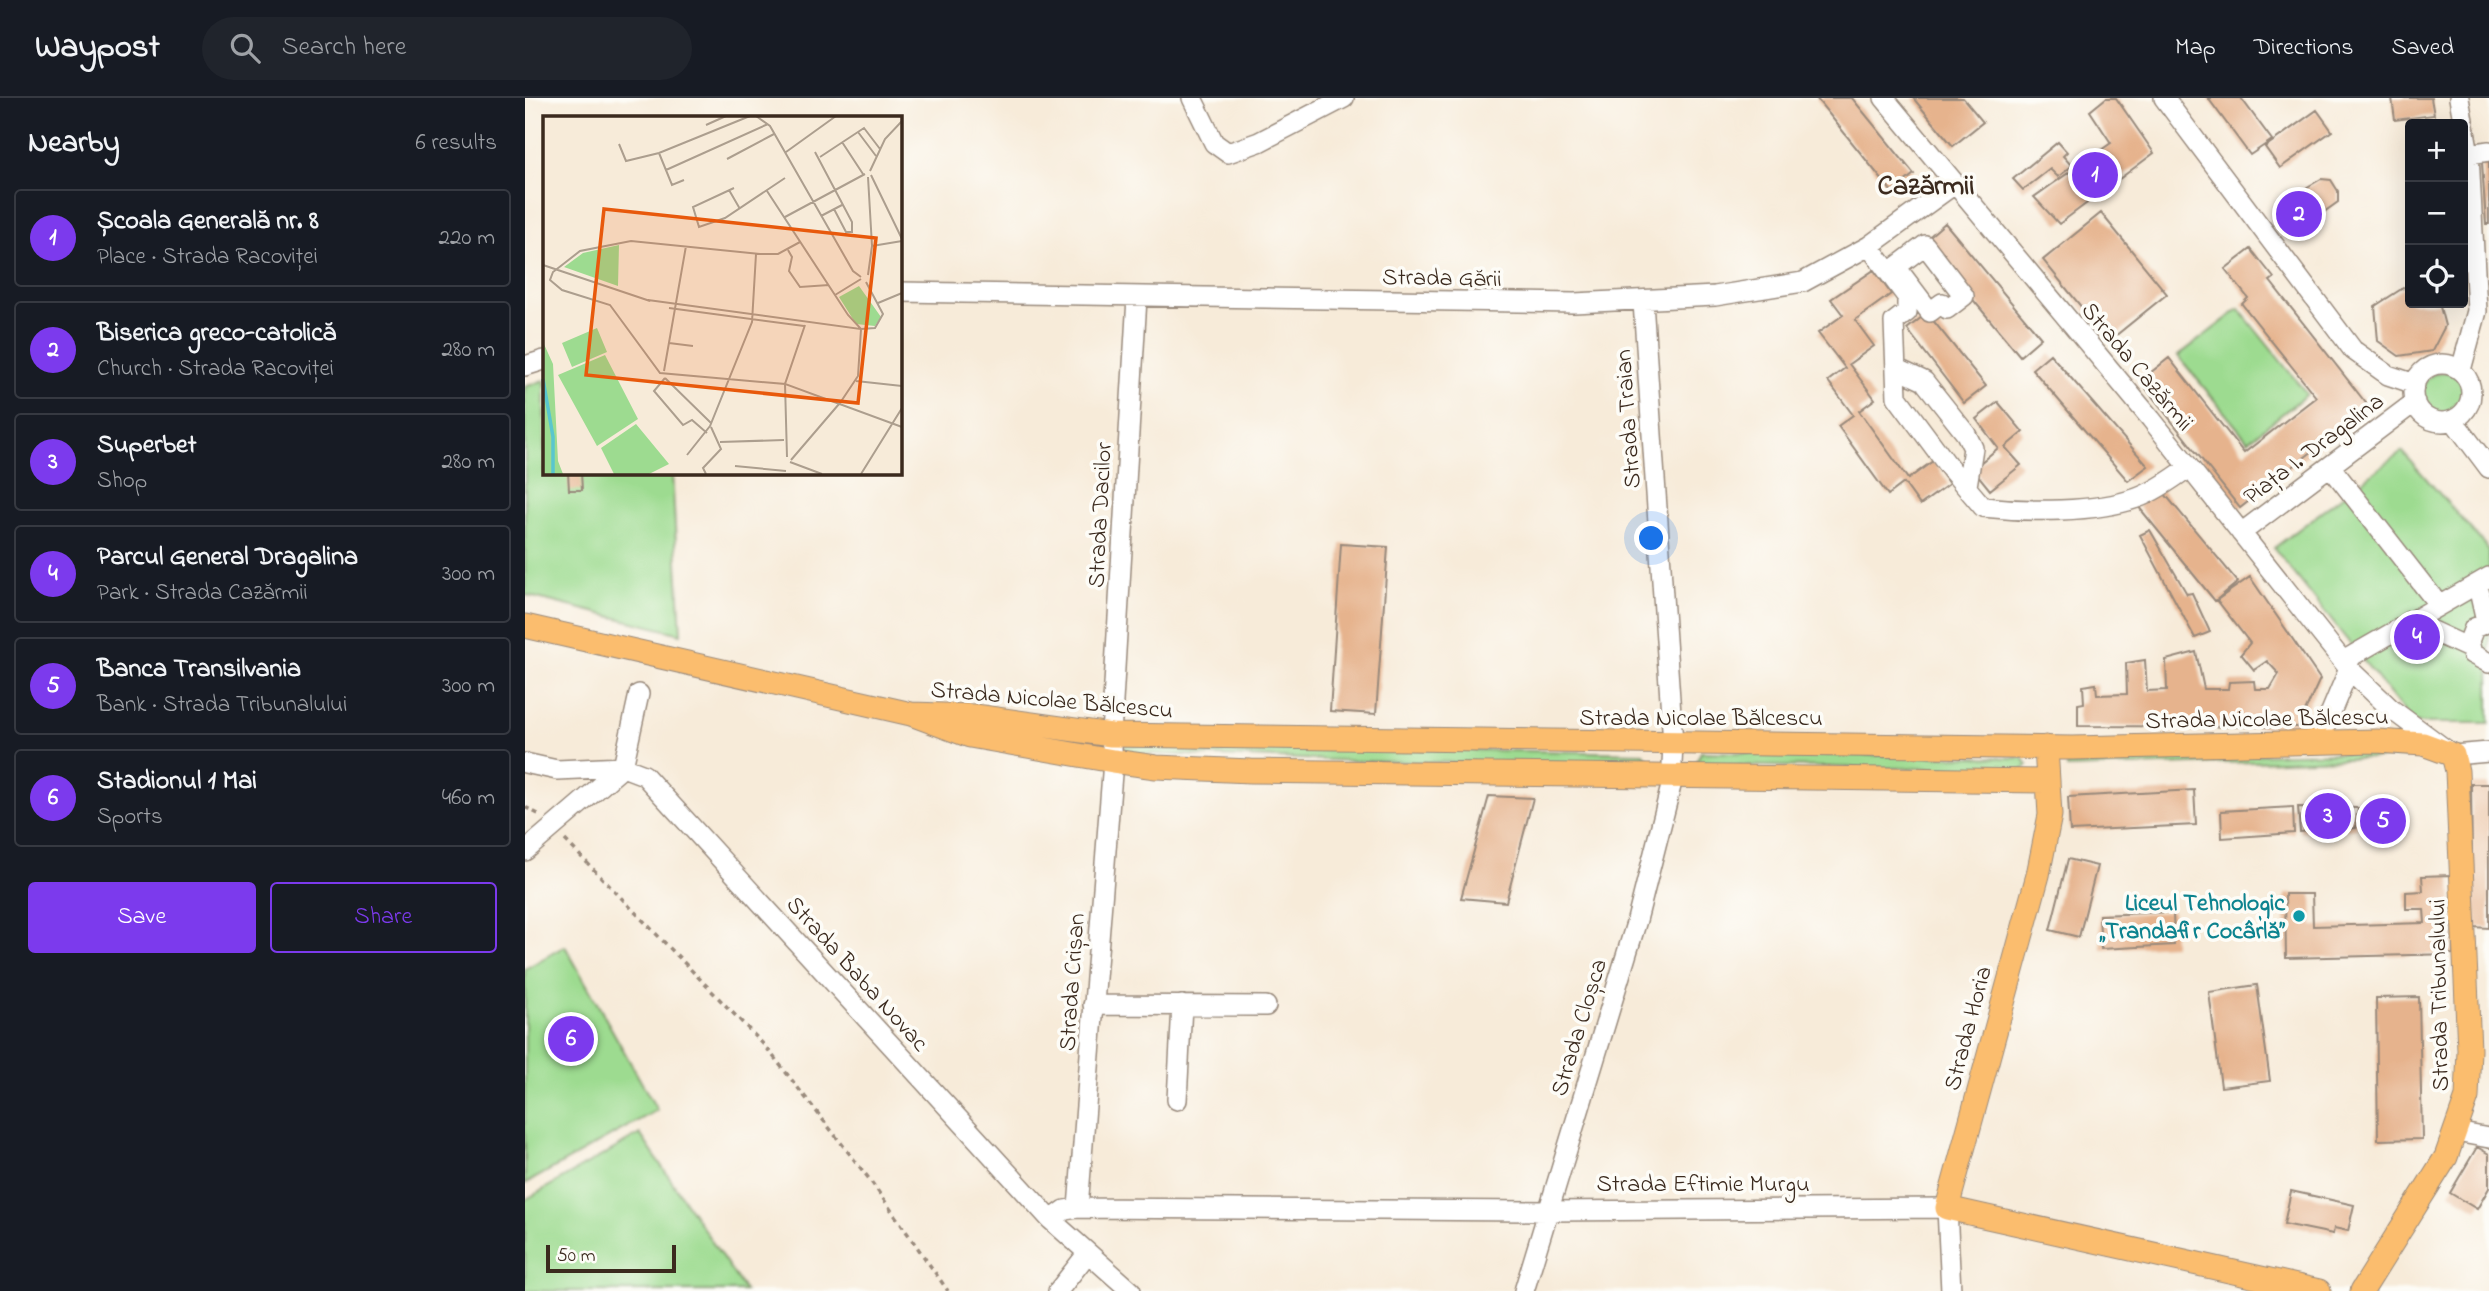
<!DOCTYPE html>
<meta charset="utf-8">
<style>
:root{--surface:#171b24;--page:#20242c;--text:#f1f3f6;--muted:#9ea1a6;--line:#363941;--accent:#7c3aed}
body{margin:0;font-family:"Indie Flower",sans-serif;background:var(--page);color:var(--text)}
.controls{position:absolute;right:21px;top:21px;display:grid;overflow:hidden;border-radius:7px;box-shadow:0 7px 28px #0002}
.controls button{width:63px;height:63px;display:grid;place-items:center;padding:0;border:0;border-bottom:2px solid var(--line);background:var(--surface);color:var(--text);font:35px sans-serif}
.scale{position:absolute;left:21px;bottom:18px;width:130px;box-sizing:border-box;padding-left:7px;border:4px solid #3b2a1e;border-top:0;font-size:19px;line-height:24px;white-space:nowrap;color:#3b2a1e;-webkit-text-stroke:5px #fdfcf7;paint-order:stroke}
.you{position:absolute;left:1127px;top:441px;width:24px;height:24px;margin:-18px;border:5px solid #fff;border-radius:50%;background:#1a73e8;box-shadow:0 0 0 10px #1a73e833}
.badge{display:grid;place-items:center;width:46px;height:46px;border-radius:50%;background:var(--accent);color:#fff;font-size:23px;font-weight:700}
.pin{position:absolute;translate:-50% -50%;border:4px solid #fff;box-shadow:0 2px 7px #0006}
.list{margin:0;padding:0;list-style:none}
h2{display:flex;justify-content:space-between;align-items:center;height:91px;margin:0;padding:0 28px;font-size:30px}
h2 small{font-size:23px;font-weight:400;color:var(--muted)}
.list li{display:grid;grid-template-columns:46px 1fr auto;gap:21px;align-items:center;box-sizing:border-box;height:98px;margin:0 14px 14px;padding:0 14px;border:2px solid var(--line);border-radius:7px}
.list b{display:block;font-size:26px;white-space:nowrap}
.list p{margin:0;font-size:23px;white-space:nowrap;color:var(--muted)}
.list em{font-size:23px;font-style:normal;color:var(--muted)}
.actions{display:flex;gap:14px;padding:21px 28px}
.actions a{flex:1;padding:16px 0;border:2px solid var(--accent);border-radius:7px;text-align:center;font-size:24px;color:var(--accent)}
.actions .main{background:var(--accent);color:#fff}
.icon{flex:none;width:38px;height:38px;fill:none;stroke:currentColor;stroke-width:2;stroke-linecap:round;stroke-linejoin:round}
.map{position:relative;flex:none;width:1964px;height:1193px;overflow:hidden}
header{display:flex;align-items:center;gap:42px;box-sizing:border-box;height:98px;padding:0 35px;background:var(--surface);border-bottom:2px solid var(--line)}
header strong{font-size:33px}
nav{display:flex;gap:38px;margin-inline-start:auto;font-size:24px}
.search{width:490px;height:63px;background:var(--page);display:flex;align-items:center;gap:18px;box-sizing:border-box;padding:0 24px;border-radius:38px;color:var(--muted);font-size:26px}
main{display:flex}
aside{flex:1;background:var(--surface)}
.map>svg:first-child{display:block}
</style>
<header>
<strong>Waypost</strong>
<div class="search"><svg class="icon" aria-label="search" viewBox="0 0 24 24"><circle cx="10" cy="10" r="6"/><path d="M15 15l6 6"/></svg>Search here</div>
<nav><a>Map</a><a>Directions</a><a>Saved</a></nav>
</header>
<main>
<aside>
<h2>Nearby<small>6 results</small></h2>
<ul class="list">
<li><span class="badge">1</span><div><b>Școala Generală nr. 8</b><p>Place · Strada Racoviței</p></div><em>220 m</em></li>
<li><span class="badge">2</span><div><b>Biserica greco-catolică</b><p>Church · Strada Racoviței</p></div><em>280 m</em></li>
<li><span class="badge">3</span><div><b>Superbet</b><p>Shop</p></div><em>280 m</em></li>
<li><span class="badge">4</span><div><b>Parcul General Dragalina</b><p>Park · Strada Cazărmii</p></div><em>300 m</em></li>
<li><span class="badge">5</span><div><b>Banca Transilvania</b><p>Bank · Strada Tribunalului</p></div><em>300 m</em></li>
<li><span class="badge">6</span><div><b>Stadionul 1 Mai</b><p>Sports</p></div><em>460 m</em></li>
</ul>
<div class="actions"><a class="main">Save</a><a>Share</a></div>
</aside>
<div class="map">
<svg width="1964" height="1193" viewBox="0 0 1964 1193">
<rect width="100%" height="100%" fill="#fdfcf7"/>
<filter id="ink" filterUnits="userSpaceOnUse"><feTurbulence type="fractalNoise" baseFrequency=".0143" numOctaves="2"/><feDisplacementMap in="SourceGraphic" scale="14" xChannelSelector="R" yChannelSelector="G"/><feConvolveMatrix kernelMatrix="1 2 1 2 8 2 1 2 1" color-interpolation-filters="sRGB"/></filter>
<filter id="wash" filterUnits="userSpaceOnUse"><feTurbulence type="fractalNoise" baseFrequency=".00686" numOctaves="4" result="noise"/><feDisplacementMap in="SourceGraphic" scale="28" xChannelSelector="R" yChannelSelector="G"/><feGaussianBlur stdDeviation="1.57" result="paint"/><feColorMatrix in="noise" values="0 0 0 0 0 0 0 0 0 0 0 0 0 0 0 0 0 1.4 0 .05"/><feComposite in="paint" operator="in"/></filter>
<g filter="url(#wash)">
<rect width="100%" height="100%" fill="#f7ebd9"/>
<path fill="#9ddb90" stroke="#6c8257" stroke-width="2" d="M1714 211 1782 296 1723 343 1653 258Z
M1897 295a21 21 0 1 1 42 0a21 21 0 1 1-42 0Z
M19 282V374L147 375 156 536 0 497V289Z
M1877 353 1964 452V625H1888L1749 450Z
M602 646 1118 655 1122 660 1117 666 1102 667 835 663 603 655 598 649Z
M1176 654 1498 660 1503 667 1498 672 1176 667 1171 664Z
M1880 654V659L1542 670V666L1586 665 1615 659Z
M40 848 132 1012 0 1086V871Z
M115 1036 220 1193H0V1102Z"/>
<g id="blocks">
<path fill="#e6b38d" d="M1291 0H1327L1389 76 1367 94Z
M1388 0H1438L1458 24 1428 48Z
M1581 0H1591L1629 55 1534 126 1509 99 1586 45 1565 13Z
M1683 0H1716L1747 42 1725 57Z
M1867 0H1906L1909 17 1870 22Z
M1792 12 1807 33 1755 70 1740 49Z
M1533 44 1542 54 1538 58 1547 68 1533 79 1525 71 1498 92 1488 81Z
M1964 63V126H1961L1957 64Z
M1796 81 1806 82 1813 93V104L1775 131 1757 104Z
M1576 115 1642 196 1584 243 1518 162Z
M1420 125 1516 240 1495 258 1399 143Z
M1726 151 1749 180 1745 183 1844 309 1715 410 1615 283 1644 260 1719 355 1791 299 1717 206 1723 200 1700 171Z
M1349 172 1366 196 1330 222 1349 248 1324 266 1350 301 1334 313 1383 381 1408 363 1424 386 1395 407 1379 385 1363 397 1313 328 1328 317 1303 283 1320 270 1293 235 1318 217 1306 201Z
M1878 190 1885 192V205H1914L1920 228 1907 253 1874 258 1853 243 1850 208Z
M1402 215 1461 288 1439 305 1382 231Z
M1525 256 1623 368 1603 383 1507 271Z
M1473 304 1498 334 1480 349 1496 367 1465 392 1448 371 1473 350 1451 321Z
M43 374H56L57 392H44Z
M1634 389 1713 484 1690 503 1613 408Z
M1625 432 1662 496 1667 495 1685 534 1670 540 1615 437Z
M816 446 863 449 851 616 805 613Z
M1725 479 1795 581 1773 629 1553 628V606L1559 605 1558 588 1571 586 1572 597 1602 596 1601 565 1620 562 1622 593 1642 592 1641 562 1671 554 1679 591H1703L1704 584 1729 583 1730 591H1745L1754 576 1742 563 1729 572 1716 556 1725 545 1692 502Z
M1946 686H1964V830L1948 829Z
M1669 692 1671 727 1545 733 1543 699Z
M964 698 1008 700 981 804 936 800Z
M1876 708 1878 736 1838 737V710Z
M1768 709 1769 735 1697 740 1696 713Z
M1773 709 1833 710 1831 730 1775 734Z
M1543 761 1572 768 1554 839 1525 832Z
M1926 777 1928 856 1761 860 1760 796H1787L1788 828 1900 825 1899 811H1881V794L1898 793 1897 778Z
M1648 814 1649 847 1576 851 1574 817Z
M1732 887 1745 983 1696 989 1684 894Z
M1894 899 1897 1041 1853 1042 1851 900Z
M1952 1049 1964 1056V1090L1952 1111 1925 1095Z
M1766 1093 1829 1107 1823 1133 1809 1130 1808 1136 1759 1126Z"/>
</g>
</g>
<g filter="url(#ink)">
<use href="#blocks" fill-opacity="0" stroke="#998a7c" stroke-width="2"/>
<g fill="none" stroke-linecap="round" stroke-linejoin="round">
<defs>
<path id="minor" d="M667 0 689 45 703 55 734 44 819 0
M1359 0 1626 321 1824 571 1866 611 1928 657 1964 654
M1639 0 1828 252 1863 277 1890 286
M1934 0 1944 56 1952 213 1936 272
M1944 56 1964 53
M1400 147 1439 198 1422 211 1417 205 1405 214 1371 169Z
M1344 148 1382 199V214L1369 224 1372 299 1424 369 1458 409C1502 414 1570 415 1612 400 1629 394 1649 380 1664 369
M374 194 1049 205 1190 198 1278 184 1344 148 1428 87
M1888 295a29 29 0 1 1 58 0a29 29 0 1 1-58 0Z
M0 268 19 262
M1371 270 1399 283 1441 336 1448 350 1442 388
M1928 322 1964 370
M1805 368 1913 506
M1716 435 1890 304
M1953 488 1961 524
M1885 523 1944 550
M1964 524 1949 530 1944 543 1947 556 1964 565
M1818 563 1964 479
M1793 645 1824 571
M0 665 32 672 98 669 119 677 526 1122 540 1112 553 1110 1023 1113 1422 1110 1426 1193
M0 753 98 669 114 596
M568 907 741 908
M652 1002 657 907
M1931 1034 1964 1040
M553 1110 588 663 586 637 612 200
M526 1122 606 1193
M533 1193 562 1156
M999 1193 1112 822 1146 688 1148 645 1118 204"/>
<path id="major" d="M0 528 386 616 445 638 588 663 631 669 726 673 1521 683
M386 616 450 618 586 637 1547 650 1852 643 1898 646 1928 657 1932 673 1944 952 1942 999 1921 1059 1837 1193
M1521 649 1525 717 1513 777 1422 1110 1794 1193"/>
</defs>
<use href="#minor" stroke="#998a7c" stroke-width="22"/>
<use href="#major" stroke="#998a7c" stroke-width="25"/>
<path stroke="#998a7c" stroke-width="3.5" stroke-dasharray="5 5" stroke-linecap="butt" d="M0 709 15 717
M40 742 241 949 345 1082 423 1193"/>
<use href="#minor" stroke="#fff" stroke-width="19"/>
<use href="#major" stroke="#fbbd6e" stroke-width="23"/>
</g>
</g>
<circle fill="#0f9aa8" stroke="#fdfcf7" stroke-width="2.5" cx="1774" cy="818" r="7"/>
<g text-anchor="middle" stroke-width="7" stroke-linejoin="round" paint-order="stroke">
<g font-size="24" fill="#3b2a1e" stroke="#fdfcf7">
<text transform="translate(917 179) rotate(1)" y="8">Strada Gării</text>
<text transform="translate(1613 268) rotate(50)" y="8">Strada Cazărmii</text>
<text transform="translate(1102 321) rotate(-94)" y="8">Strada Traian</text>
<text transform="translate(1788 350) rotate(-37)" y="8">Piața I. Dragalina</text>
<text transform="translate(574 417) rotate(-87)" y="8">Strada Dacilor</text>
<text transform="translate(527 601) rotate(5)" y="8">Strada Nicolae Bălcescu</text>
<text x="1176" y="627">Strada Nicolae Bălcescu</text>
<text transform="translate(1742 620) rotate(-1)" y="8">Strada Nicolae Bălcescu</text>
<text transform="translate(333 875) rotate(48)" y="8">Strada Baba Novac</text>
<text transform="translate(546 884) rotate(-86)" y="8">Strada Crișan</text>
<text transform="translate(1913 897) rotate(-91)" y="8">Strada Tribunalului</text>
<text transform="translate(1053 929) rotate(-73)" y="8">Strada Cloșca</text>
<text transform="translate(1442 930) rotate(-75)" y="8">Strada Horia</text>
<text x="1178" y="1093">Strada Eftimie Murgu</text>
</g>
<g font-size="24" font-weight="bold" fill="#0d838f" stroke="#fdfcf7" text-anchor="end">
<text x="1760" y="812">Liceul Tehnologic<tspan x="1760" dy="28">„Trandafir Cocârlă”</tspan></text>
</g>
<g font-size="28" font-weight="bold" fill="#3b2a1e" stroke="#fdfcf7">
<text x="1401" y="96">Cazărmii</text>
</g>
</g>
<g transform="translate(18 18)">
<rect width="359" height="359" fill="#f7ebd9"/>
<path d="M76 129 75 170 21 151 40 137ZM316 170 338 201 332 210 313 208 296 181ZM54 212 64 236 29 251 19 227ZM0 226 10 248 15 345 20 358H0ZM62 239 95 303 54 330 15 259ZM93 308 126 348 106 358H71L58 332Z" fill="#9ddb90"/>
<path fill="none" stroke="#59c6ce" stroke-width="3.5" d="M0 263 10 321V358"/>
<path fill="none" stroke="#ac9e8e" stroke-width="2" d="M213 0 227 10 310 155 318 161M163 9 183 0M315 16 333 40M299 26 320 58M76 28 83 45 116 37 207 0M243 36 293 0M272 36 309 106V116H303L291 93M116 37 129 69 141 64M277 41 321 12 337 33M184 43 231 18M123 54 225 8M327 55 342 23 359 5M328 59 359 123M191 72 150 91 156 111 182 102 242 62M186 74 197 93M224 75 305 199 318 213 332 212 340 198 323 166M278 100 299 89M242 101 322 58M329 130 359 125M245 134 249 141 246 155 257 171 286 169M0 149 107 185M325 159 329 130 325 61M292 179 318 163M105 184 318 213 315 260 297 287M335 187 359 177M126 192 261 210M262 209 242 268 359 311M126 227 150 230M121 255 143 130M122 262 111 275 140 309 149 304 164 317M122 262 168 307M313 265 359 270M177 326 241 324M144 339 167 310 209 206 213 138M244 341 242 268 117 257 67 189 19 174 7 164 10 156 37 135 88 125 217 138H235L257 126M248 344 296 288M247 346 279 358M192 350 243 355M163 358 160 352 178 333 168 311M318 358 359 292"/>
<path fill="#e8590c" fill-opacity="0.15" stroke="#e8590c" stroke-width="3.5" d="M61 93 333 122 315 287 43 259Z"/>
<rect width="359" height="359" fill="none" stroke="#3b2a1e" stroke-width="3.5"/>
</g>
</svg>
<div class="controls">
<button>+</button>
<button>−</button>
<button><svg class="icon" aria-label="locate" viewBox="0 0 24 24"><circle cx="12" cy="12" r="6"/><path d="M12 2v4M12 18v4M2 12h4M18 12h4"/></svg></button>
</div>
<div class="scale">50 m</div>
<div class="you"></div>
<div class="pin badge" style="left:1570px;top:77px">1</div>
<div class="pin badge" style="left:1774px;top:116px">2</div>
<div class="pin badge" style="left:1803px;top:718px">3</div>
<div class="pin badge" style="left:1892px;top:539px">4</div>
<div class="pin badge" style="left:1858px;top:723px">5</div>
<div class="pin badge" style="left:46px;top:941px">6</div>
</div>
</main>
